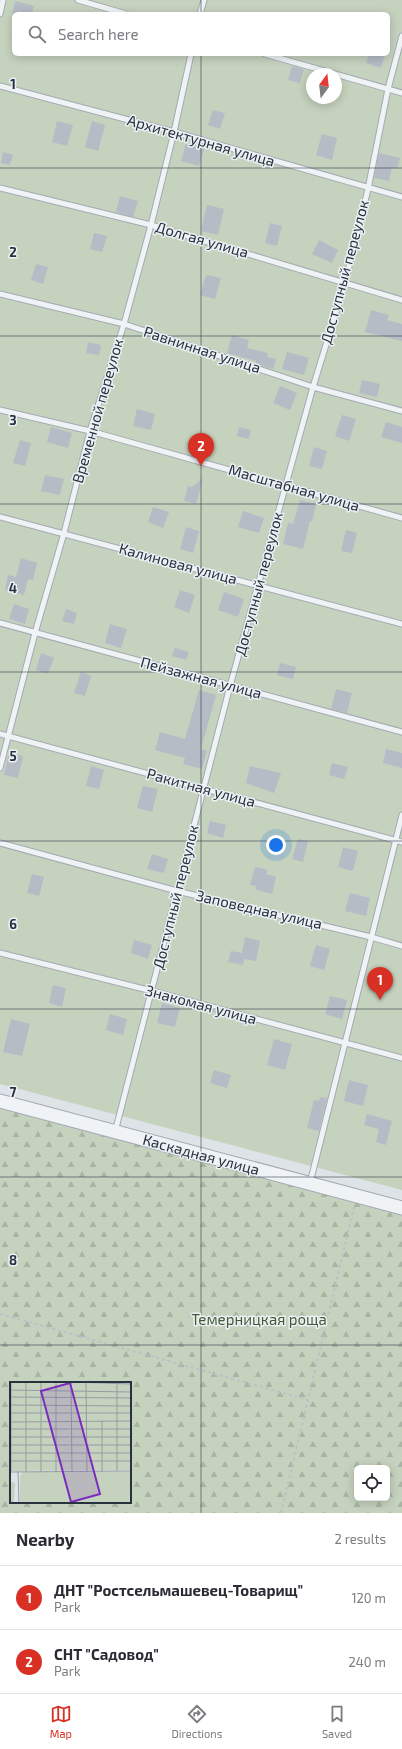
<!DOCTYPE html>
<meta charset="utf-8">
<style>
:root{--surface:#fff;--page:#f2f2f3;--text:#2b2b33;--muted:#7c7c81;--line:#e1e1e2;--accent:#d93025}
body{margin:0;font-family:"Exo 2",sans-serif;background:var(--page);color:var(--text)}
.controls{position:absolute;right:12px;bottom:12px;display:grid;overflow:hidden;border-radius:6px;box-shadow:0 2px 10px #0003}
.controls button{width:36px;height:36px;display:grid;place-items:center;padding:0;border:0;border-bottom:1px solid var(--line);background:var(--surface);color:var(--text);font:20px sans-serif}
.compass{position:absolute;left:306px;top:68px;width:36px;height:36px;border-radius:50%;background:var(--surface);box-shadow:0 2px 10px #0003;rotate:15deg}
.you{position:absolute;left:276px;top:845px;width:14px;height:14px;margin:-10px;border:3px solid #fff;border-radius:50%;background:#1a73e8;box-shadow:0 0 0 6px #1a73e833}
.badge{display:grid;place-items:center;width:26px;height:26px;border-radius:50%;background:var(--accent);color:#fff;font-size:13px;font-weight:700}
.pin{position:absolute;translate:-50% -33px;filter:drop-shadow(0 1px 2px #0008)}
.pin::after{content:'';position:absolute;top:21px;width:14px;height:12px;background:inherit;clip-path:polygon(0 0,100% 0,50% 100%)}
.list{margin:0;padding:0;list-style:none}
h2{display:flex;justify-content:space-between;align-items:center;height:52px;margin:0;padding:0 16px;font-size:17px}
h2 small{font-size:13px;font-weight:400;color:var(--muted)}
.list li{display:grid;grid-template-columns:26px 1fr auto;gap:12px;align-items:center;box-sizing:border-box;height:64px;padding:0 16px;border-top:1px solid var(--line)}
.list b{display:block;font-size:15px;white-space:nowrap}
.list p{margin:0;font-size:13px;white-space:nowrap;color:var(--muted)}
.list em{font-size:13px;font-style:normal;color:var(--muted)}
.icon{flex:none;width:22px;height:22px;fill:none;stroke:currentColor;stroke-width:2;stroke-linecap:round;stroke-linejoin:round}
.map{position:relative;flex:none;width:402px;height:1513px;overflow:hidden}
.search{position:absolute;background:var(--surface);box-shadow:0 2px 10px #0003;left:12px;right:12px;top:12px;height:44px;display:flex;align-items:center;gap:10px;box-sizing:border-box;padding:0 14px;border-radius:6px;color:var(--muted);font-size:15px}
.sheet{height:180px;background:var(--surface)}
nav{display:flex;justify-content:space-around;align-items:center;box-sizing:border-box;height:56px;border-top:1px solid var(--line);background:var(--surface);font-size:11px;color:var(--muted)}
nav a{display:grid;justify-items:center;gap:2px}
nav .on{color:var(--accent)}
.map>svg:first-child{display:block}
</style>
<div class="map">
<svg width="402" height="1513" viewBox="0 0 402 1513">
<defs>
<pattern id="forest-firs" width="22" height="20" patternUnits="userSpaceOnUse"><rect width="22" height="20" fill="#c5d2be"/><path d="M5 1l3.5 6h-7zM16 11l3.5 6h-7z" fill="#a9b5a4"/></pattern>
</defs>
<rect width="100%" height="100%" fill="#dee3e8"/>
<path fill="#c5d2be" fill-rule="evenodd" d="M0 0H402V1190L0 1084ZM14 14H388V54H14ZM312 74H336V98H312Z"/>
<path fill="url(#forest-firs)" fill-rule="evenodd" d="M0 1105 402 1208V1513H0ZM11 1383H130V1502H11ZM357 1468H387V1498H357Z"/>
<path fill="#b5bcc5" d="M15 1 34 6 32 14H12Z
M369 54H385L381 68 366 63Z
M292 66 304 69 300 83 288 80Z
M213 110 225 113 220 129 208 125Z
M57 121 73 125 67 146 52 142Z
M92 121 105 125 98 151 85 147Z
M322 134 337 138 332 160 316 155Z
M186 144 204 149 199 166 181 161Z
M3 152 13 155 10 165 1 163Z
M379 153 400 158 397 169 392 168 389 181 374 178Z
M120 196 138 201 133 217 116 212Z
M207 205 224 209 218 235 201 231Z
M270 223 282 226 277 246 265 243Z
M94 233 107 236 102 252 90 249Z
M319 240 338 250 332 263 312 254Z
M36 264 48 267 43 284 31 280Z
M206 275 221 278 215 299 200 295Z
M371 310 389 315 387 320 402 324V341L365 332Z
M232 335 249 340 247 348 268 353 267 357 276 359 273 369 256 364V361L227 353Z
M88 342 101 345 99 355 86 353Z
M287 352 309 358 304 375 282 369Z
M362 380 380 384 377 397 359 393Z
M280 386 297 393 290 410 273 403Z
M137 409 155 414 151 430 133 426Z
M342 415 356 419 349 441 335 436Z
M386 422 402 427V443L381 437Z
M51 427 72 433 68 448 47 442Z
M239 427 251 430 249 439 237 436Z
M20 440 31 443 25 466 13 463Z
M314 447 327 451 322 469 309 466Z
M45 475 64 479 60 495 41 491Z
M203 478 196 504 184 501 188 486 192 487Z
M300 500 316 504 312 522 310 521 303 549 283 544 288 523 293 524Z
M153 507 169 512 163 528 148 522Z
M243 511 264 518 259 533 238 527Z
M186 527 199 531 193 553 180 549Z
M346 530 357 533 352 553 341 551Z
M21 558 37 563 33 580 28 579 24 595 5 590 8 575 16 577Z
M180 590 195 595 189 613 174 607Z
M224 592 244 599 238 617 218 610Z
M14 604 29 609 25 624 9 619Z
M66 609 77 613 74 624 62 621Z
M110 624 127 629 121 648 105 643Z
M175 648 189 652 186 660 172 656Z
M41 653 54 658 48 674 36 670Z
M280 663 296 667 293 679 277 675Z
M81 672 91 676 85 696 74 693Z
M336 689 352 693 347 713 331 709Z
M199 690 216 695 201 749 207 751 202 769 183 764 185 758 155 750 160 732 185 739Z
M386 749 402 753V768L383 763Z
M9 753 23 756 18 778 4 775Z
M332 763 348 767 344 779 329 775Z
M91 766 104 770 99 789 86 786Z
M250 766 281 773 274 793 246 783Z
M143 786 158 789 152 812 137 808Z
M210 821 226 825 223 838 207 833Z
M298 839 308 841 303 862 292 859Z
M343 847 358 851 353 871 338 867Z
M152 854 168 859 164 873 147 869Z
M255 867 268 870 266 874 276 877 272 894 255 889 256 886 250 885Z
M32 874 44 877 39 896 27 893Z
M350 893 370 898 366 916 345 911Z
M245 937 260 941 256 961 244 959 243 965 228 962 231 951 242 953Z
M134 940 152 945 148 959 131 953Z
M316 945 330 949 324 970 310 966Z
M53 985 66 988 62 1007 49 1003Z
M330 996 347 1000 342 1019 325 1014Z
M162 1003 180 1008 175 1027 157 1023Z
M110 1014 127 1019 123 1035 106 1030Z
M11 1019 30 1024 22 1056 3 1052Z
M274 1039 292 1044 285 1070 267 1065Z
M214 1070 231 1075 227 1088 210 1083Z
M349 1080 368 1085 363 1106 344 1101Z
M320 1097 327 1098 319 1131 307 1128 314 1100 319 1101Z
M367 1114 392 1121 386 1145 376 1142 379 1129 364 1125Z"/>
<g fill="none" stroke-linecap="round" stroke-linejoin="round">
<defs>
<path id="service" d="M78 0 126 14
M0 14 3 0
M200 14 204 0
M265 54 402 93
M0 86 174 132 402 197
M0 188 151 225 402 300
M0 294 124 324 313 387 402 411
M0 410 90 431 402 518
M0 517 402 624
M0 623 402 732
M0 734 402 842
M0 768 35 633 64 533 90 431 124 324 151 225 174 132 191 54
M0 843 177 891 371 937 402 946
M0 953 152 991 402 1058
M115 1132 230 686 313 387 345 283 368 189 388 89 402 36
M310 1183 402 815"/>
<path id="tertiary" d="M0 1101 402 1208"/>
</defs>
<use href="#service" stroke="#a3aab2" stroke-width="7"/>
<use href="#tertiary" stroke="#a3aab2" stroke-width="15"/>
<path stroke="#bcc1c6" stroke-width="2" stroke-dasharray="3 3" stroke-linecap="butt" d="M0 1314 308 1400
M281 1513 354 1207"/>
<use href="#service" stroke="#f0f3f6" stroke-width="5"/>
<use href="#tertiary" stroke="#f0f3f6" stroke-width="13"/>
</g>
<path fill="none" stroke="#27323f" stroke-width="1" stroke-opacity="0.55" d="M201 0V14M201 54V1513M0 168H402M0 336H402M0 504H402M0 672H402M0 841H402M0 1009H402M0 1177H402M0 1345H402"/>
<g text-anchor="middle" stroke-width="3" stroke-linejoin="round" paint-order="stroke">
<g font-size="15" fill="#27323f" stroke="#edf1f5">
<text transform="translate(201 141) rotate(16)" y="5">Архитектурная улица</text>
<text transform="translate(202 240) rotate(16)" y="5">Долгая улица</text>
<text transform="translate(345 272) rotate(-75)" y="5">Доступный переулок</text>
<text transform="translate(202 350) rotate(18)" y="5">Равнинная улица</text>
<text transform="translate(98 411) rotate(-74)" y="5">Временной переулок</text>
<text transform="translate(294 488) rotate(16)" y="5">Масштабная улица</text>
<text transform="translate(178 564) rotate(15)" y="5">Калиновая улица</text>
<text transform="translate(259 584) rotate(-75)" y="5">Доступный переулок</text>
<text transform="translate(201 678) rotate(15)" y="5">Пейзажная улица</text>
<text transform="translate(201 788) rotate(15)" y="5">Ракитная улица</text>
<text transform="translate(176 897) rotate(-76)" y="5">Доступный переулок</text>
<text transform="translate(259 910) rotate(13)" y="5">Заповедная улица</text>
<text transform="translate(201 1005) rotate(15)" y="5">Знакомая улица</text>
<text transform="translate(201 1155) rotate(15)" y="5">Каскадная улица</text>
</g>
<g font-size="15" fill="#3f5b33" stroke="#edf1f5">
<text x="259" y="1325">Темерницкая роща</text>
</g>
</g>
<g transform="translate(10 1382)">
<rect width="121" height="121" fill="#dee3e8"/>
<path d="M0 0H121V88L0 89Z" fill="#c5d2be"/>
<path d="M13 90H121V121H10V94ZM0 99 5 101 4 121H0Z" fill="#c5d2be"/>
<path fill="none" stroke="#959ca4" stroke-width="1" d="M1 0V89M10 0H27M41 0H54M46 0V90M61 0 62 90M62 0 121 2M76 0 77 90M107 0V89M0 8 121 10M0 15 121 16M0 23 121 24M0 31H121M0 40 121 39M0 47H121M0 55H121M0 63H121M0 71H121M0 79H121M8 89 9 121M0 90 121 89M16 90V0M31 90V0M92 90V39"/>
<path fill="#7b2cbf" fill-opacity="0.15" stroke="#7b2cbf" stroke-width="2" d="M60 1 90 112 61 120 31 9Z"/>
<rect width="121" height="121" fill="none" stroke="#27323f" stroke-width="2"/>
</g>
<g font-size="13" text-anchor="middle" font-weight="bold" fill="#27323f" stroke="#edf1f5" stroke-width="3" stroke-linejoin="round" paint-order="stroke">
<text x="13" y="89">1</text>
<text x="13" y="257">2</text>
<text x="13" y="425">3</text>
<text x="13" y="593">4</text>
<text x="13" y="761">5</text>
<text x="13" y="929">6</text>
<text x="13" y="1097">7</text>
<text x="13" y="1265">8</text>
</g>
</svg>
<div class="controls">
<button><svg class="icon" aria-label="locate" viewBox="0 0 24 24"><circle cx="12" cy="12" r="6"/><path d="M12 2v4M12 18v4M2 12h4M18 12h4"/></svg></button>
</div>
<svg class="compass" viewBox="-18 -18 36 36"><path d="M0-13l5 13h-10z" fill="#e53935"/><path d="M0 13l5-13h-10z" fill="#7c7c81"/></svg>
<div class="you"></div>
<div class="pin badge" style="left:380px;top:1000px">1</div>
<div class="pin badge" style="left:201px;top:466px">2</div>
<div class="search"><svg class="icon" aria-label="search" viewBox="0 0 24 24"><circle cx="10" cy="10" r="6"/><path d="M15 15l6 6"/></svg>Search here</div>
</div>
<section class="sheet">
<h2>Nearby<small>2 results</small></h2>
<ul class="list">
<li><span class="badge">1</span><div><b>ДНТ &quot;Ростсельмашевец-Товарищ&quot;</b><p>Park</p></div><em>120 m</em></li>
<li><span class="badge">2</span><div><b>СНТ &quot;Садовод&quot;</b><p>Park</p></div><em>240 m</em></li>
</ul>
</section>
<nav>
<a class="on"><svg class="icon" aria-label="map" viewBox="0 0 24 24"><path d="M3 6l6-2 6 2 6-2v14l-6 2-6-2-6 2zM9 4v14M15 6v14"/></svg>Map</a>
<a><svg class="icon" aria-label="directions" viewBox="0 0 24 24"><path d="M12 3l9 9-9 9-9-9zM9 14v-3h6M13 9l2 2-2 2"/></svg>Directions</a>
<a><svg class="icon" aria-label="saved" viewBox="0 0 24 24"><path d="M7 4h10v16l-5-4-5 4z"/></svg>Saved</a>
</nav>
